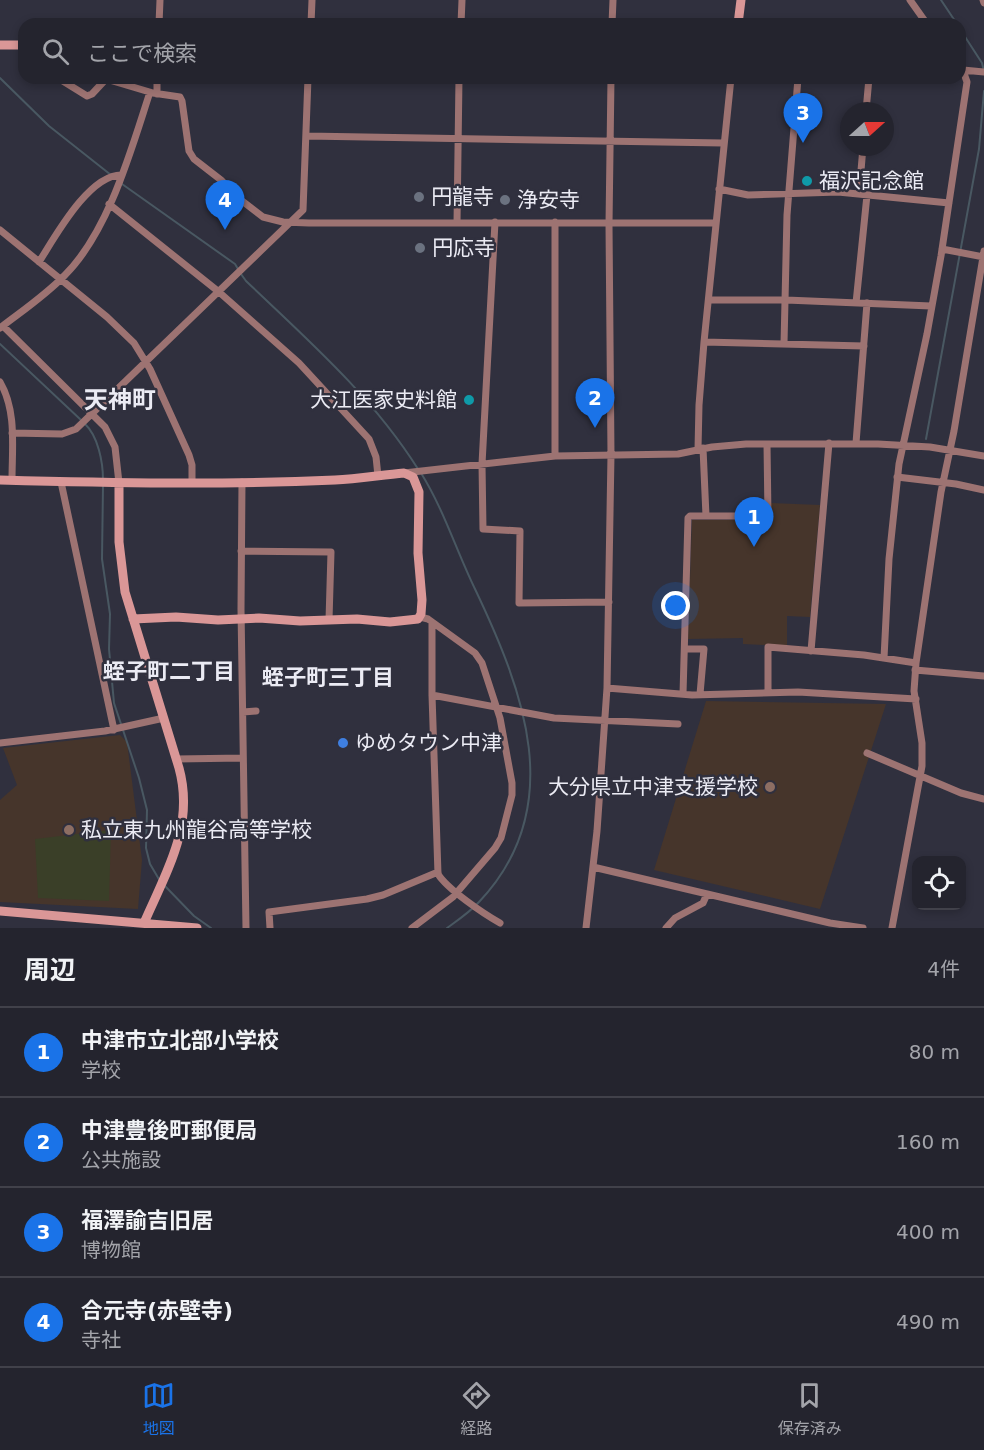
<!DOCTYPE html>
<html lang="ja">
<meta charset="utf-8">
<style>
:root{--surface:#24242e;--page:#30303a;--text:#f1f3f6;--muted:#a3a4aa;--line:#41414a;--accent:#1a73e8}
body{margin:0;font-family:"DejaVu Sans","Noto Sans JP",sans-serif;background:var(--page);color:var(--text)}
.controls{position:absolute;right:18px;bottom:18px;display:grid;overflow:hidden;border-radius:12px;box-shadow:0 3px 9px #0003}
.controls button{width:54px;height:54px;display:grid;place-items:center;padding:0;border:0;border-bottom:2px solid var(--line);background:var(--surface);color:var(--text);font:30px sans-serif}
.compass{position:absolute;left:840px;top:102px;width:54px;height:54px;border-radius:50%;background:var(--surface);box-shadow:0 3px 9px #0003;rotate:69deg}
.you{position:absolute;left:676px;top:606px;width:21px;height:21px;margin:-15px;border:4px solid #fff;border-radius:50%;background:#1a73e8;box-shadow:0 0 0 9px #1a73e833}
.badge{display:grid;place-items:center;width:39px;height:39px;border-radius:50%;background:var(--accent);color:#fff;font-size:20px;font-weight:700}
.pin{position:absolute;translate:-50% -50px;filter:drop-shadow(0 2px 3px #0008)}
.pin::after{content:'';position:absolute;top:32px;width:21px;height:18px;background:inherit;clip-path:polygon(0 0,100% 0,50% 100%)}
.list{margin:0;padding:0;list-style:none}
h2{display:flex;justify-content:space-between;align-items:center;height:78px;margin:0;padding:0 24px;font-size:26px}
h2 small{font-size:20px;font-weight:400;color:var(--muted)}
.list li{display:grid;grid-template-columns:39px 1fr auto;gap:18px;align-items:center;box-sizing:border-box;height:90px;padding:0 24px;border-top:2px solid var(--line)}
.list b{display:block;font-size:22px;white-space:nowrap}
.list p{margin:0;font-size:20px;white-space:nowrap;color:var(--muted)}
.list em{font-size:20px;font-style:normal;color:var(--muted)}
.icon{flex:none;width:33px;height:33px;fill:none;stroke:currentColor;stroke-width:2;stroke-linecap:round;stroke-linejoin:round}
.map{position:relative;flex:none;width:984px;height:928px;overflow:hidden}
.search{position:absolute;background:var(--surface);box-shadow:0 3px 9px #0003;left:18px;right:18px;top:18px;height:66px;display:flex;align-items:center;gap:15px;box-sizing:border-box;padding:0 21px;border-radius:18px;color:var(--muted);font-size:22px}
.sheet{height:438px;background:var(--surface)}
nav{display:flex;justify-content:space-around;align-items:center;box-sizing:border-box;height:84px;border-top:2px solid var(--line);background:var(--surface);font-size:16px;color:var(--muted)}
nav a{display:grid;justify-items:center;gap:3px}
nav .on{color:var(--accent)}
.map>svg:first-child{display:block}
</style>
<div class="map">
<svg width="984" height="928" viewBox="0 0 984 928">
<rect width="100%" height="100%" fill="#30303e"/>
<path fill="#46352b" d="M771 503 820 505 810 617 787 616V646L743 644V638L688 639 692 520H771Z
M706 701 886 704 820 909 654 870Z
M120 735 127 742 142 860 138 909 0 902V800L17 785 3 748Z"/>
<path fill="#3a3f28" d="M111 830 109 901 38 898 35 839Z"/>
<g fill="none" stroke-linecap="round" stroke-linejoin="round">
<path stroke="#495862" stroke-width="2" d="M941 0 957 24
M960 29 982 63 984 71
M0 78 49 126 111 175
M122 184 235 264 238 269
M241 274 246 281C308 340 372 396 418 469
M0 344 81 420
M85 424C98 436 103 462 103 480
M926 439 979 149 984 91
M421 473C444 510 456 550 475 589 523 690 569 807 479 902 470 912 458 920 447 928
M103 485 102 559 110 614 109 649 114 703 139 778 147 810 146 848 150 864 160 881
M164 885 194 916 211 928"/>
<path stroke="#9d7372" stroke-width="7" d="M910 0 927 24
M983 0 984 3
M159 24 160 0
M311 24 312 0
M461 24 462 0
M612 24 613 0
M22 45 24 55
M963 70 984 72
M58 78 87 96 92 94 106 79 153 93 180 97 182 101 189 151 194 159 221 180 237 197 263 217 283 222 309 223H716
M157 78V94
M866 111 869 78
M307 136 723 143
M719 189 748 195 838 192 949 203
M859 194 863 147
M109 204 219 292 299 363 369 439 376 457 378 476
M495 222 482 464 483 529 520 531 519 603 609 602
M457 223 459 78
M0 230 107 317 134 343 150 369 189 455 192 465V483
M942 249 984 257
M39 262C55 237 89 174 122 175
M709 300H786L931 306
M856 303 867 195
M3 326 105 427 115 447 119 483
M0 328C22 311 46 295 65 275 109 231 131 150 150 92
M704 342 864 346
M784 344 787 215 798 78
M0 382C17 411 12 448 12 480
M12 433 62 434 76 429 303 210 308 78
M856 443 867 303
M703 448 706 516
M698 449 699 405 704 342 731 78
M555 456V222
M404 473 555 456 678 454 712 447 746 444H878L930 447 984 456
M897 477 956 484 984 490
M61 482 114 730
M242 482 241 609 246 928
M241 551 331 552 329 620
M432 622V695L438 874C447 889 484 914 500 923
M685 649H704L700 694
M811 651 829 443
M884 658 889 559 899 464 927 334 941 256 967 82 960 62
M915 670 984 676
M607 688 692 695 798 692 916 699
M768 692V647L864 655 916 663
M683 694 688 518 690 516H768L767 444
M432 695 554 718 678 724
M243 712 256 711
M0 743 105 731 164 718
M867 753 961 793 984 799
M176 759 243 758
M593 867 830 923 863 928
M270 928 269 912 367 899 383 895 438 872
M412 928 453 897 495 848 501 838 512 795V783L500 718 482 663 475 653 446 632 428 619 420 617
M586 928 597 831 607 688 611 455 609 224 611 78
M666 928 675 918 703 903 707 894
M892 928 922 766V743L914 691 916 663 941 492 954 431 984 251"/>
<path stroke="#da9797" stroke-width="9" d="M738 24 741 0
M0 45H24
M0 480C112 483 224 485 335 480 358 479 381 475 404 473L413 477 419 492 418 553 422 600 421 614 418 619 390 622 357 619 300 621 259 618 218 620 176 617 133 619
M119 483V542L125 592 179 768C195 826 166 872 144 923
M0 911 197 928"/>
</g>
<g fill="#0f9aa8" stroke="#30303e" stroke-width="2">
<circle cx="807" cy="181" r="6"/>
<circle cx="469" cy="400" r="6"/>
</g>
<g fill="#6b7280" stroke="#30303e" stroke-width="2">
<circle cx="419" cy="197" r="6"/>
<circle cx="505" cy="200" r="6"/>
<circle cx="420" cy="248" r="6"/>
</g>
<circle fill="#3f7fe0" stroke="#30303e" stroke-width="2" cx="343" cy="743" r="6"/>
<g fill="#8d6e63" stroke="#30303e" stroke-width="2">
<circle cx="770" cy="787" r="6"/>
<circle cx="69" cy="830" r="6"/>
</g>
<g text-anchor="middle" stroke-width="5" stroke-linejoin="round" paint-order="stroke">
<g font-size="21" fill="#ebebf4" stroke="#30303e" text-anchor="start">
<text x="819" y="188">福沢記念館</text>
<text x="431" y="204">円龍寺</text>
<text x="517" y="207">浄安寺</text>
<text x="432" y="255">円応寺</text>
<text x="457" y="407" text-anchor="end">大江医家史料館</text>
<text x="355" y="750">ゆめタウン中津</text>
<text x="758" y="794" text-anchor="end">大分県立中津支援学校</text>
<text x="81" y="837">私立東九州龍谷高等学校</text>
</g>
<g font-size="22" font-weight="bold" fill="#ebebf4" stroke="#30303e">
<text x="169" y="679">蛭子町二丁目</text>
<text x="328" y="685">蛭子町三丁目</text>
</g>
<g font-size="24" font-weight="bold" fill="#ebebf4" stroke="#30303e">
<text x="120" y="408">天神町</text>
</g>
</g>
</svg>
<div class="controls">
<button><svg class="icon" aria-label="locate" viewBox="0 0 24 24"><circle cx="12" cy="12" r="6"/><path d="M12 2v4M12 18v4M2 12h4M18 12h4"/></svg></button>
</div>
<svg class="compass" viewBox="-18 -18 36 36"><path d="M0-13l5 13h-10z" fill="#e53935"/><path d="M0 13l5-13h-10z" fill="#a3a4aa"/></svg>
<div class="you"></div>
<div class="pin badge" style="left:754px;top:547px">1</div>
<div class="pin badge" style="left:595px;top:428px">2</div>
<div class="pin badge" style="left:803px;top:143px">3</div>
<div class="pin badge" style="left:225px;top:230px">4</div>
<div class="search"><svg class="icon" aria-label="search" viewBox="0 0 24 24"><circle cx="10" cy="10" r="6"/><path d="M15 15l6 6"/></svg>ここで検索</div>
</div>
<section class="sheet">
<h2>周辺<small>4件</small></h2>
<ul class="list">
<li><span class="badge">1</span><div><b>中津市立北部小学校</b><p>学校</p></div><em>80 m</em></li>
<li><span class="badge">2</span><div><b>中津豊後町郵便局</b><p>公共施設</p></div><em>160 m</em></li>
<li><span class="badge">3</span><div><b>福澤諭吉旧居</b><p>博物館</p></div><em>400 m</em></li>
<li><span class="badge">4</span><div><b>合元寺(赤壁寺)</b><p>寺社</p></div><em>490 m</em></li>
</ul>
</section>
<nav>
<a class="on"><svg class="icon" aria-label="map" viewBox="0 0 24 24"><path d="M3 6l6-2 6 2 6-2v14l-6 2-6-2-6 2zM9 4v14M15 6v14"/></svg>地図</a>
<a><svg class="icon" aria-label="directions" viewBox="0 0 24 24"><path d="M12 3l9 9-9 9-9-9zM9 14v-3h6M13 9l2 2-2 2"/></svg>経路</a>
<a><svg class="icon" aria-label="saved" viewBox="0 0 24 24"><path d="M7 4h10v16l-5-4-5 4z"/></svg>保存済み</a>
</nav>
